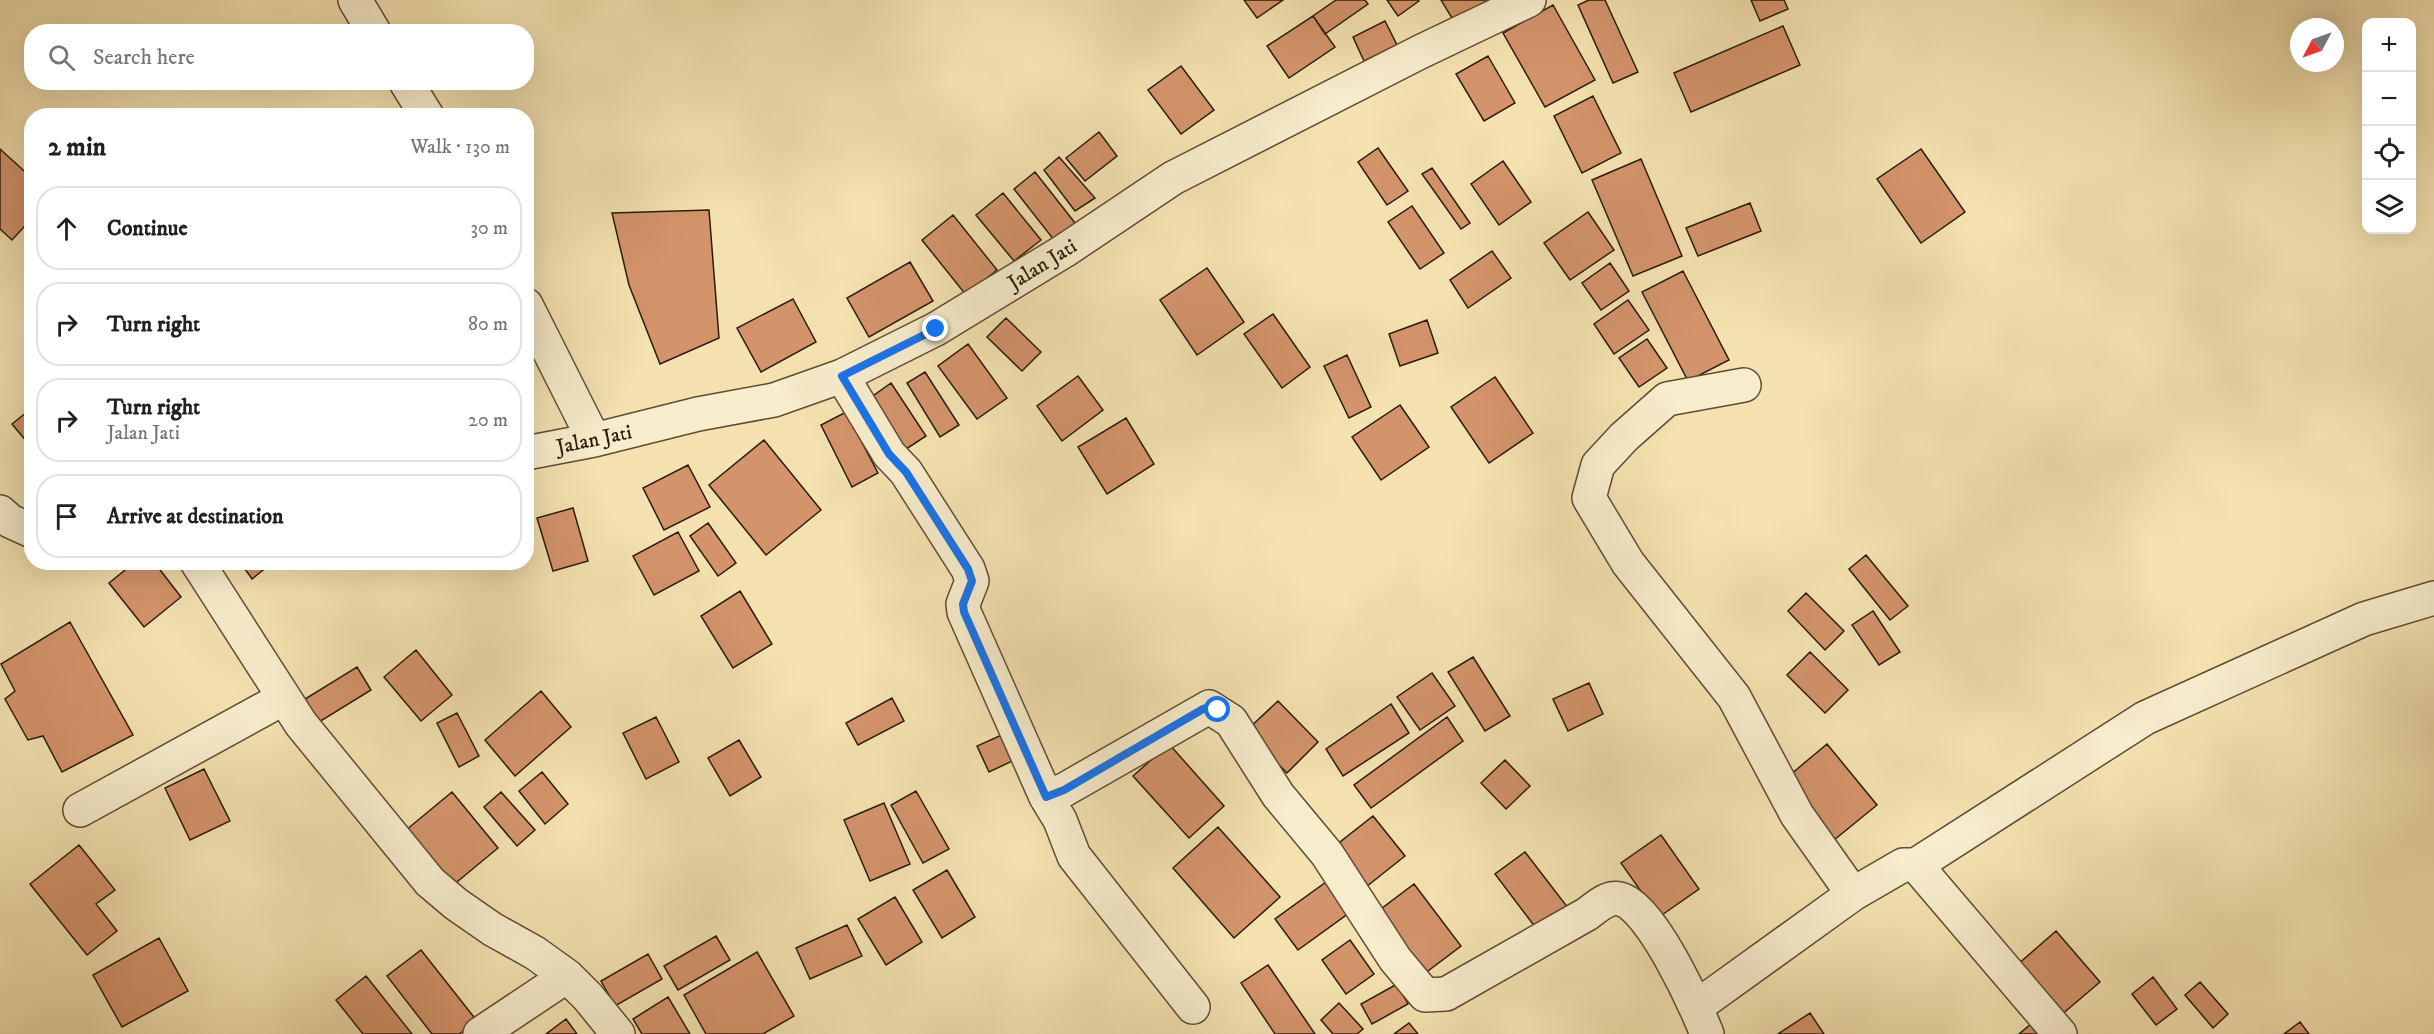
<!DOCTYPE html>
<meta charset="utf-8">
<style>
:root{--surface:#fff;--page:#f2f2f2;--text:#202124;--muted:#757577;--line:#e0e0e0}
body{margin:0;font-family:"IM FELL DW Pica",serif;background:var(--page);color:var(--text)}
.controls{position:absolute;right:18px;top:18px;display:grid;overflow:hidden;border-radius:12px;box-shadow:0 6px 24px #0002}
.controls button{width:54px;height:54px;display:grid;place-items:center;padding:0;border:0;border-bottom:2px solid var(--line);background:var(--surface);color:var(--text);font:30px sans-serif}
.compass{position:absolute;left:2290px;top:18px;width:54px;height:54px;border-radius:50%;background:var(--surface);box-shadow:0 6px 24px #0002;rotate:229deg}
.stop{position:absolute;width:18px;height:18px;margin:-14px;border:4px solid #1a73e8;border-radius:50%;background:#fff}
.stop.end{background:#1a73e8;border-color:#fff;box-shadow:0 2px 6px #0008}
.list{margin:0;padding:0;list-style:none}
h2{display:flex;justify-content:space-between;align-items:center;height:78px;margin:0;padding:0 24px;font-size:26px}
h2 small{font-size:20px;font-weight:400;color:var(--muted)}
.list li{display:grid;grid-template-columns:39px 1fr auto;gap:18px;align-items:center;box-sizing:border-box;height:84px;margin:0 12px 12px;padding:0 12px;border:2px solid var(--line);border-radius:24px}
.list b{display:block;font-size:22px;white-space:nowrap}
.list p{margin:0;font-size:20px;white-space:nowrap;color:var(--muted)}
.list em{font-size:20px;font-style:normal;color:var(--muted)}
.icon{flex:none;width:33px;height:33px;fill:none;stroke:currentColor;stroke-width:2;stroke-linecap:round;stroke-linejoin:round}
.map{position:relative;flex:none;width:2434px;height:1034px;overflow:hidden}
.search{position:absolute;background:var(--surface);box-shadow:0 6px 24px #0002;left:24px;top:24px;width:510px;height:66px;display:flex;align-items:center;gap:15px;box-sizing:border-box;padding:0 21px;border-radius:24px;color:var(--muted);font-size:22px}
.panel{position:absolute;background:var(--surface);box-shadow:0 6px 24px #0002;left:24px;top:108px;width:510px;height:462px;border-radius:24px}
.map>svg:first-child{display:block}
</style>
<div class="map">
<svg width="2434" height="1034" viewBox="0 0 2434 1034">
<rect width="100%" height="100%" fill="#f3e1b0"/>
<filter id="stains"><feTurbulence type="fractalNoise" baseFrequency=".00333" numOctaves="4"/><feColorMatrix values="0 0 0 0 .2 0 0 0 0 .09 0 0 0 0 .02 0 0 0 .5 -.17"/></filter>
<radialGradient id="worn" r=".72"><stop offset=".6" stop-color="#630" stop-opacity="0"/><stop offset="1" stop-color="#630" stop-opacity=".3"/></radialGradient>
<path fill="#d3936b" stroke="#2c1b0b" stroke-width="1.5" d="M1244 0H1283L1257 18Z
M1336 0H1365L1368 4 1325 34 1313 16Z
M1387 0H1418L1419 1 1398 16Z
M1441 0H1494L1455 23Z
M1589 0H1605L1638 72 1613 83 1578 5Z
M1751 0H1784L1788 9 1760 21Z
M1553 5 1595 80 1545 107 1503 33Z
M1313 16 1335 47 1289 78 1267 46Z
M1385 21 1397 45 1364 61 1353 37Z
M1783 26 1800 65 1691 112 1674 73Z
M1488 56 1515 103 1484 121 1456 74Z
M1181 66 1214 110 1181 134 1148 90Z
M1593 96 1621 153 1582 173 1554 116Z
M1099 132 1117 156 1085 181 1066 158Z
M1378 148 1408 191 1387 205 1358 162Z
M0 149 32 178V218L12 240 0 229Z
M1921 149 1965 212 1921 243 1877 179Z
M1059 157 1095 198 1075 211 1044 170Z
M1641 159 1682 256 1633 276 1592 180Z
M1503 161 1531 202 1499 225 1471 184Z
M1432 168 1470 223 1461 229 1422 174Z
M1035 172 1075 223 1054 240 1014 189Z
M1003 193 1041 240 1014 261 976 215Z
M1750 203 1761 231 1698 256 1686 228Z
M1412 206 1444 253 1420 269 1388 222Z
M709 210 719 338 660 364 629 285 612 213Z
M1588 212 1614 250 1570 280 1544 243Z
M953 215 997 270 966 295 922 240Z
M1492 251 1511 278 1468 308 1450 280Z
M910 262 933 301 869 337 847 298Z
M1610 263 1629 291 1601 310 1582 283Z
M1207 268 1244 322 1197 355 1160 300Z
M1683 271 1729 360 1688 381 1642 292Z
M793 299 816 342 761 372 737 328Z
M1628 300 1649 330 1614 354 1594 324Z
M1273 314 1310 367 1282 388 1244 334Z
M1006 318 1041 352 1022 371 987 337Z
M1427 320 1438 353 1400 366 1389 334Z
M1647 339 1667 368 1639 387 1619 358Z
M968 344 1007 398 977 419 938 366Z
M1347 355 1371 407 1349 418 1324 366Z
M925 372 959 425 940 437 907 383Z
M1078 376 1103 410 1062 441 1037 406Z
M1495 377 1533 433 1489 463 1451 407Z
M891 383 926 436 897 455 863 403Z
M1400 405 1429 447 1381 480 1352 437Z
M32 408V448L12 424Z
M846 412 878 473 852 487 821 425Z
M1126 418 1154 464 1107 494 1078 447Z
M764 440 821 510 766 555 709 485Z
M688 465 710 507 664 530 643 488Z
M573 508 588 561 553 571 537 518Z
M708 523 736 563 718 576 690 536Z
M678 532 699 571 654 595 633 556Z
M1866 555 1908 606 1890 620 1849 569Z
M135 562H154L181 597 144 627 109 583Z
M240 562H273L252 579Z
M740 591 772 644 733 668 701 616Z
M1806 593 1844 631 1825 650 1788 611Z
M1873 611 1900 652 1879 665 1852 625Z
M70 622 133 735 62 772 43 736 28 740 5 699 15 691 1 664Z
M416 650 452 695 421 721 384 677Z
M1810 652 1848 690 1825 713 1787 675Z
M1473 657 1510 716 1485 731 1448 672Z
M357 667 371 690 311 727 297 704Z
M1432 673 1455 706 1420 730 1397 697Z
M1589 683 1603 714 1568 731 1553 699Z
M541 691 571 727 515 776 485 740Z
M892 698 904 721 858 745 846 723Z
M1278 701 1318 742 1287 773 1246 731Z
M1391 704 1409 733 1343 776 1326 749Z
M457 713 479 756 459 767 437 723Z
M656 717 679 762 646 779 623 733Z
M1447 717 1463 741 1371 808 1354 785Z
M1015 729 1027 754 989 772 977 746Z
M739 740 761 777 730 796 708 758Z
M1169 744 1224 806 1189 838 1133 776Z
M1827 744 1877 805 1834 840 1784 780Z
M1505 760 1530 786 1506 809 1481 783Z
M204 769 230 821 190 840 165 788Z
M542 772 568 804 545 824 519 791Z
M916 791 949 849 923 863 891 805Z
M452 792 498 848 446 891 400 835Z
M501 792 535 830 517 846 484 807Z
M884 803 910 864 870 881 844 820Z
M1373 816 1405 856 1366 887 1335 846Z
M1218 827 1280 897 1234 938 1173 868Z
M1661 835 1699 889 1659 917 1621 863Z
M79 845 115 890 96 904 117 931 87 955 30 884Z
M1525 852 1582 926 1551 948 1495 874Z
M947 870 975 917 942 938 913 890Z
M1326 882 1349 913 1298 950 1275 919Z
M1414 884 1461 946 1424 974 1377 912Z
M895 897 922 942 886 965 858 919Z
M847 925 862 956 810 979 796 948Z
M2056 931 2100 982 2060 1016 2017 965Z
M716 936 730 960 678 990 664 966Z
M159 938 188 991 122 1027 93 975Z
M1350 940 1374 974 1346 994 1322 960Z
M421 950 477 1021 459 1034H432L387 976Z
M757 952 794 1016 763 1034H706L684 995Z
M648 954 662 979 615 1006 601 981Z
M1268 965 1315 1034H1275L1241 983Z
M366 976 412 1034H363L336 1000Z
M2153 977 2177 1009 2156 1025 2132 994Z
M2200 982 2228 1014 2213 1028 2185 995Z
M1397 984 1408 1004 1372 1024 1361 1004Z
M668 997 690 1034H642L633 1019Z
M1339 1003 1363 1029 1357 1034H1333L1321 1020Z
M1810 1013 1824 1034H1778Z
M566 1019 577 1034H546Z
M2037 1019 2049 1034H2019Z
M2300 1022 2309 1034H2284Z
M1409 1023 1418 1034H1394Z"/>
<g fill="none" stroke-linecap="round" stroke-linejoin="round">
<defs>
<path id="minor" d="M355 0 374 32
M406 82 427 116
M526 305 594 440
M842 376 889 454 906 472 968 569 972 581 963 604 964 612 1046 797 1064 790 1209 707 1231 721 1278 795 1327 854 1395 959 1425 995 1446 994 1587 914C1597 907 1607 896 1620 899 1651 906 1695 1004 1707 1034
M1744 385 1667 399 1624 437 1598 465 1589 498 1628 563 1734 697 1797 815 1853 894 1903 865H1916L2060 1034
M526 453 594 440 698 414 774 400 842 376 936 329 1064 251 1173 178 1420 52 1529 0
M0 512 10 521 32 531
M197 562 301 724 430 882 456 904 492 929 535 953 567 976 588 997 618 1034
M1046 797 1060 820 1074 856 1193 1007
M80 810 284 698
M1916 865 2145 718 2364 619 2434 598
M1696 1007 1853 894
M480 1034 567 976"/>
</defs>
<use href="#minor" stroke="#5e4c34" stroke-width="36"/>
<use href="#minor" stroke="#f7eccc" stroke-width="33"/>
</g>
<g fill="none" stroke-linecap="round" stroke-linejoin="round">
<path stroke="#1a73e8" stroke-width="8" d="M936 329 842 376 889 454 906 472 968 569 972 581 963 604 964 612 1046 797 1064 790 1203 709 1209 707 1218 710"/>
</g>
<g text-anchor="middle" stroke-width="5" stroke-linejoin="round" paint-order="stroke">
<g font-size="21" fill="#2c1b0b" stroke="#f7eccc">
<text transform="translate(1042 264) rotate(-32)" y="7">Jalan Jati</text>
<text transform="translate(594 439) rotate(-12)" y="7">Jalan Jati</text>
</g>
</g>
<rect width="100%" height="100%" filter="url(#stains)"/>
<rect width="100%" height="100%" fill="url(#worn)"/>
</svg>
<div class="controls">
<button>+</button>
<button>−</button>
<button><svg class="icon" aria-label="locate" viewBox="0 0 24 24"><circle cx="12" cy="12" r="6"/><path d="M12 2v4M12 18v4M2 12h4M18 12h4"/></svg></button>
<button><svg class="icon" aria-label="layers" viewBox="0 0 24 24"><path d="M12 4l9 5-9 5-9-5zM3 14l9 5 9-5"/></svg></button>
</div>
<svg class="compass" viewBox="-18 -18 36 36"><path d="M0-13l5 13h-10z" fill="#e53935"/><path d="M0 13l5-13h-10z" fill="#757577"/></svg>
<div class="stop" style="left:1218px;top:710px"></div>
<div class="stop end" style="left:936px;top:329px"></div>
<div class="search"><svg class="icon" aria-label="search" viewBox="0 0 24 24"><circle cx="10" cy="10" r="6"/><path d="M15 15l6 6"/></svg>Search here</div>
<section class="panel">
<h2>2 min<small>Walk · 130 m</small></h2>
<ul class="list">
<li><svg class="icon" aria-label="ahead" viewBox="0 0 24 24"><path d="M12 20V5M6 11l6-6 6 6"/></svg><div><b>Continue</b></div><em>30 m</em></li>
<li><svg class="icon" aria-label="right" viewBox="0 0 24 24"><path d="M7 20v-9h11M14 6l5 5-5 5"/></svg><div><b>Turn right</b></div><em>80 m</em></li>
<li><svg class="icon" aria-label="right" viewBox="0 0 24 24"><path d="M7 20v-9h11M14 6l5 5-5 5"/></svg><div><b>Turn right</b><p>Jalan Jati</p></div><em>20 m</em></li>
<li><svg class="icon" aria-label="arrive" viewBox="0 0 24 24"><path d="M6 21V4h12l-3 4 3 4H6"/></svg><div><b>Arrive at destination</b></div></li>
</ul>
</section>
</div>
